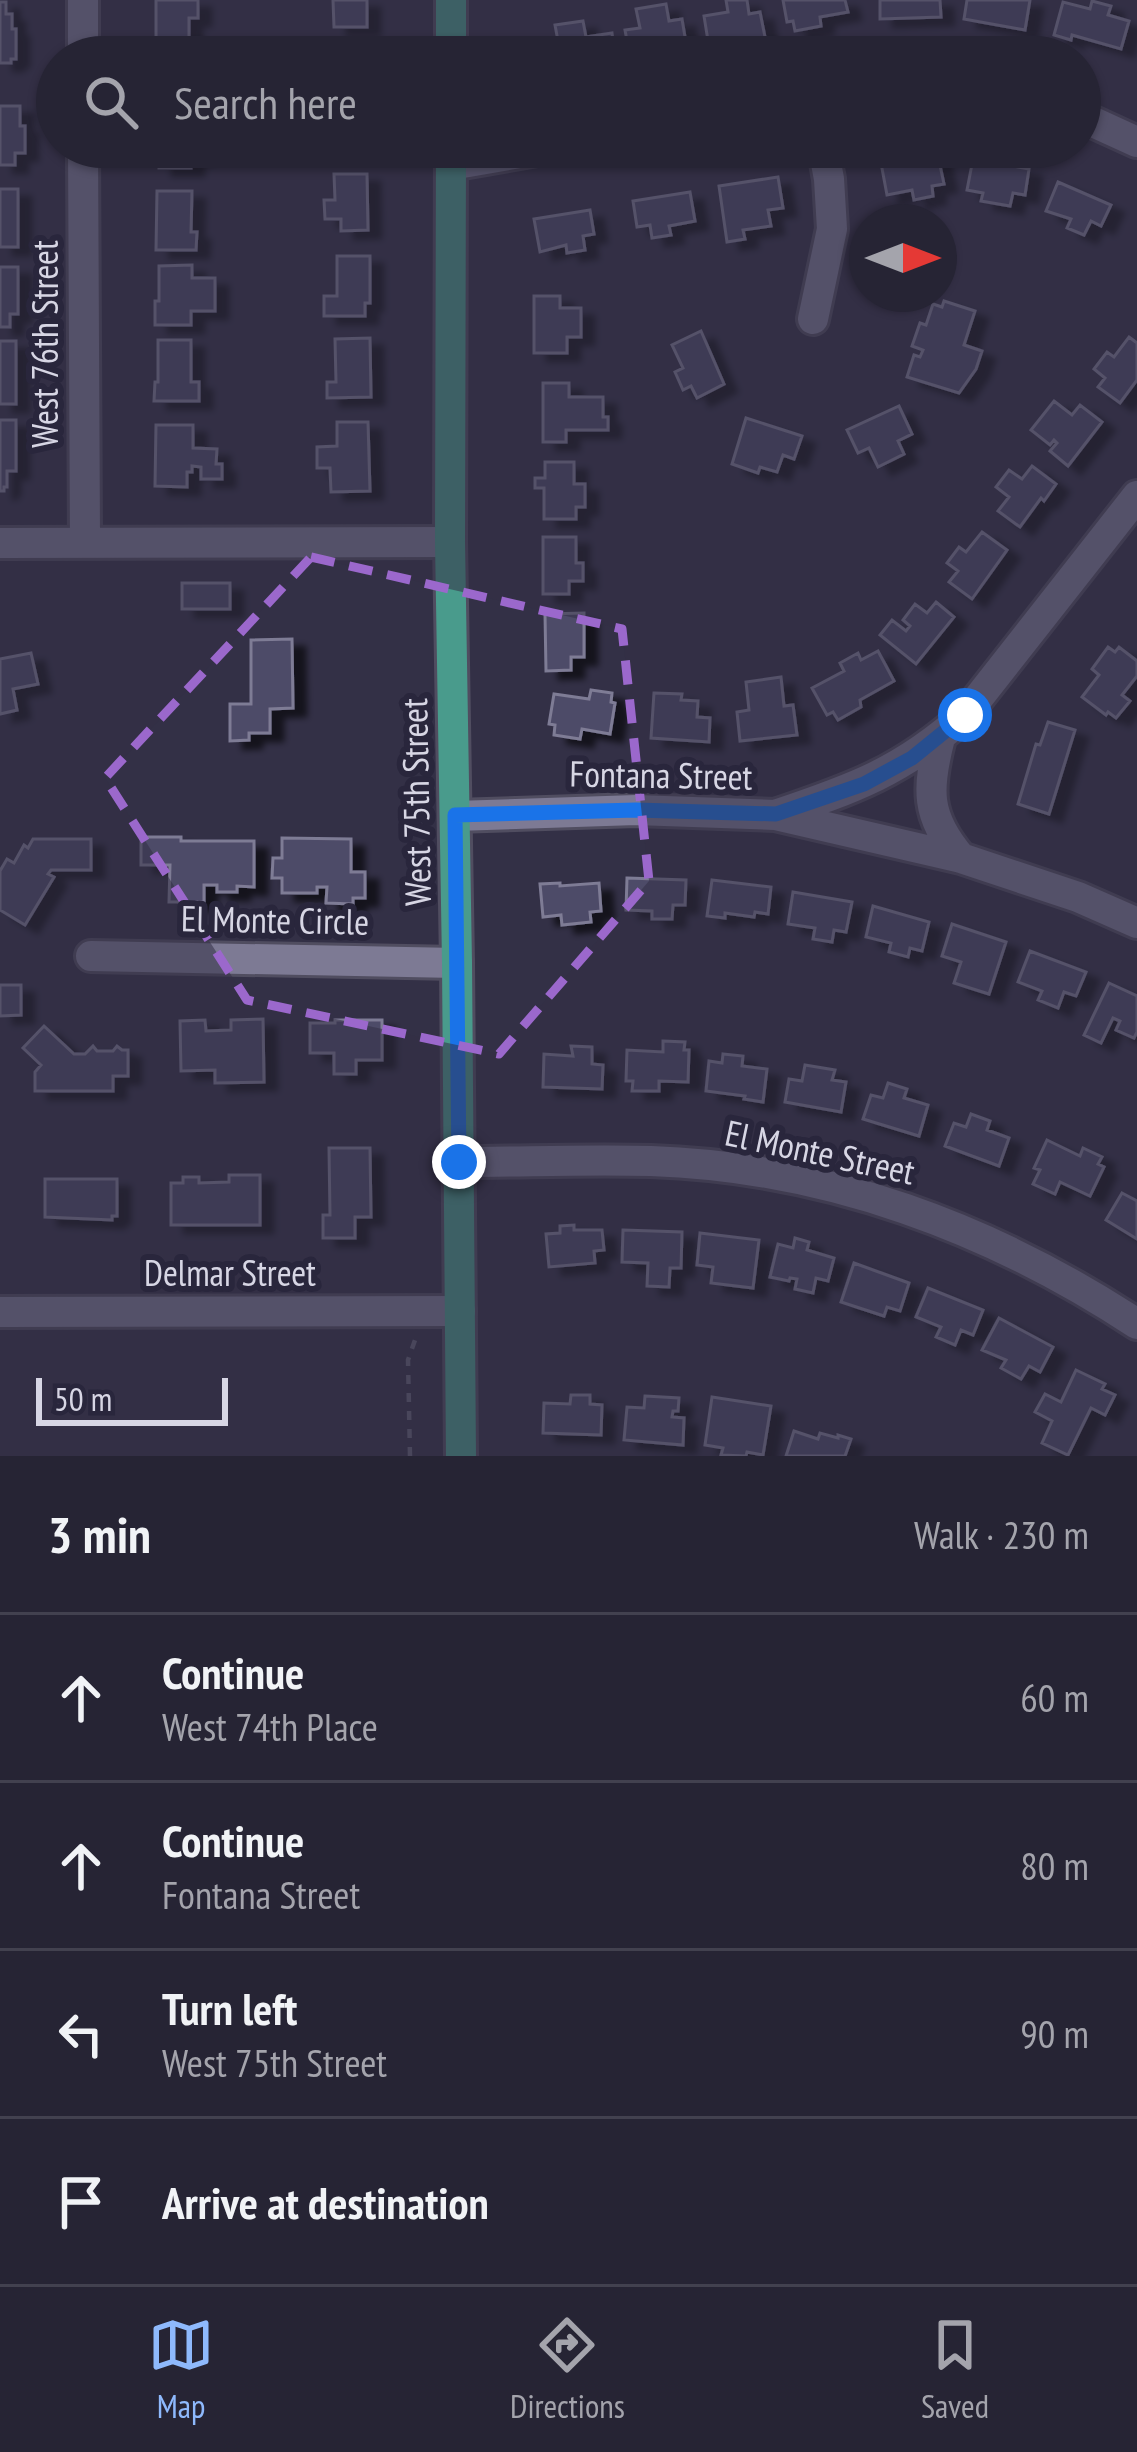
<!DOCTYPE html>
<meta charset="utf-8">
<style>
:root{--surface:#262434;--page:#323040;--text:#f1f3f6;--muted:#a4a4ac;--line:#42414f;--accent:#8eb9fc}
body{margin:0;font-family:"PT Sans Narrow",sans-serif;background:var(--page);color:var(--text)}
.compass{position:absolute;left:849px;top:204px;width:108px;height:108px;border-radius:50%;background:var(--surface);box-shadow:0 3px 9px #0004;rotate:90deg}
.scale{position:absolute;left:36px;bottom:30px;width:192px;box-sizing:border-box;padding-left:12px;border:6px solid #d7d6e4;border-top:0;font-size:33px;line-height:42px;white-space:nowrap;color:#d7d6e4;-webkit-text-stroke:9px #29263c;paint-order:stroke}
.stop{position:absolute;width:36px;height:36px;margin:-27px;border:9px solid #1a73e8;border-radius:50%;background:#fff}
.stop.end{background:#1a73e8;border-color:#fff;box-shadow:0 3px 12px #0008}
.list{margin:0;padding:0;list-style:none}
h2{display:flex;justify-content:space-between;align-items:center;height:156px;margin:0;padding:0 48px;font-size:51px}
h2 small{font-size:39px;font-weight:400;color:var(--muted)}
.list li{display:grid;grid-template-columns:78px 1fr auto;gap:36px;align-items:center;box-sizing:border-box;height:168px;padding:0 48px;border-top:3px solid var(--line)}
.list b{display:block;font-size:45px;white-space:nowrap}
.list p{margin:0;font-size:39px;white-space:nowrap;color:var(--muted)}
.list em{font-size:39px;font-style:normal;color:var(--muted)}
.icon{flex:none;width:66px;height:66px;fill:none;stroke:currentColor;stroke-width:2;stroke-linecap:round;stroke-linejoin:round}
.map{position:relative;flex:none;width:1137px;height:1456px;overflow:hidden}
.search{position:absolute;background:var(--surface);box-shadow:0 3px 9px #0004;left:36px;right:36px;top:36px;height:132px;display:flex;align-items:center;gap:30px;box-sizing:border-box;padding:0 42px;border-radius:66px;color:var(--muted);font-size:45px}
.sheet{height:828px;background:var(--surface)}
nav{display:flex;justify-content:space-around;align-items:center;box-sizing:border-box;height:168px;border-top:3px solid var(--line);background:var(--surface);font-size:33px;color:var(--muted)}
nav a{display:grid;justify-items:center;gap:6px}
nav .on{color:var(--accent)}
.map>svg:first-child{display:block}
</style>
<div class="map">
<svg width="1137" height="1456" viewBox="0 0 1137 1456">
<defs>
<filter id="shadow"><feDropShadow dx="13" dy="8" stdDeviation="3" flood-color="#0009"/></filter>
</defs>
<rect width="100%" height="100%" fill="#333046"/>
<path fill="#4e4b67" stroke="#7e7b95" stroke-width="3" filter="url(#shadow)" d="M156 0H198V18H189V44L156 43Z
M333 0H367V27H334Z
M726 0H747L749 14 760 12 765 37 709 47 704 16 728 12Z
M783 0H845L848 12 820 17 821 26 795 31 793 21 787 22Z
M880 0H940L941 17 880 19Z
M967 0H1030L1025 30 964 19Z
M1092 1 1111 6 1108 15 1129 21 1121 49 1072 35 1071 40 1054 35 1063 2 1090 9Z
M0 2H6V14H12V29H16V59H11V63H0Z
M666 4 669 21 682 19 687 49 646 57H630L625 30 640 28 636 9Z
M583 21 586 37 612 33 615 57H542L540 44 558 41 555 25Z
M0 106H20V126H25V153H15V165H0Z
M159 147H201V155H191V168H159Z
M938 156 944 184 932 186 933 196 914 200 912 190 887 195 881 163 900 160 901 163Z
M973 159 1029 169 1025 195 1013 193 1010 206 981 201 983 193 967 190Z
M334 174H367L368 230 341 231V219H325L324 200H335Z
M778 177 783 208 768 210 771 226 743 230 745 239 727 242 719 186Z
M1058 182 1111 205 1101 226 1091 221 1084 235 1067 228 1071 219 1046 211Z
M0 189H18V247H0Z
M157 191H192L191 232H197L196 250H156Z
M690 192 695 221 669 226 671 235 652 238 650 225 637 227 633 201Z
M590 210 594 234 583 236 585 250 567 253 566 245 540 252 534 219Z
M337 256H370V303H365V316H324V296H337Z
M192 265V278H215V311H191V325H155V301H159V266Z
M0 267H18V314H10V327H0Z
M534 296H560V308H581V337H567V353H534Z
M944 301 975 311 964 345 982 351 976 369 959 393 907 377 914 355 920 357 923 350 912 346 920 323 926 325 933 304 942 307Z
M701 331 724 384 697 398 691 386 683 390 675 372 683 368 672 345Z
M1129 337 1137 343V380L1120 403 1098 387 1105 378 1094 369 1107 352 1114 357Z
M370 338 371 397 327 398V382H336L335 339Z
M158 340H191V382H199V401H154L155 382H158Z
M0 341H16V404H0Z
M543 383H569V397H603V417H608V430H566V442H543Z
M1054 401 1072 415 1080 405 1102 422 1068 466 1050 451 1057 443 1054 440 1050 445 1031 430Z
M899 406 912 434 898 441 904 454 878 467 869 448 858 453 847 430Z
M746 418 802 436 794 459 783 455 777 472 760 467 758 473 732 464Z
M0 420H16V471H7V487H4V491H0Z
M337 422H368L370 491 331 492 330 468H317V447L337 446Z
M156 425H193V448L217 449 216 464H222V479H201V467L192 466V472H187V487L155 486Z
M545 462H574V484H585V507H576V519H544V488H535V478H545Z
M1032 466 1056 484 1044 501 1041 498 1020 527 998 511 1009 497 996 487 1009 470 1022 479Z
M982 532 1007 550 972 599 949 582 958 571 947 563 959 547 966 552Z
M543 537H576V563H583V581H569V594H543Z
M182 583H230V609H182Z
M936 602 954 617 916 664 880 635 892 620 906 631 910 626 903 620 915 604 927 613Z
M584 613V657H571V670L546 671 545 614Z
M292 639 293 708 270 709V733H249V740L230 741V704H251V640Z
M1108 647 1115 652 1119 647 1137 661V676L1122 695 1130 701 1116 718 1108 712 1106 715 1082 697 1099 675 1092 669Z
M878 651 894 681 860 700 861 707 838 720 833 712 827 715 812 688 844 671 840 663 858 653 861 660Z
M31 653 38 684 13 689 17 710 0 714V659Z
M781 677 784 706 793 705 797 735 740 741 737 712 749 710 746 682Z
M591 690 612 693 611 702 615 703 610 734 582 729 580 739 554 735 555 725 549 724 554 694 589 699Z
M654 693 682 694 681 700 698 701 697 717 710 718 709 742 651 738Z
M1048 722 1075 730 1049 814 1018 804 1036 744 1040 745Z
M141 837H181V841H254V887L237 886V892H217V885H204V902H169L170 865H141Z
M282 838 351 839V872H365V898H353V904L326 903 327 887H317V893H282V878H272L273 858H282Z
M33 839H91V870H51L48 874 54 877 25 925 0 910V871L7 859 14 863 24 845 28 848Z
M627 878 686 880 685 905H673L672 919H652V911L626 910Z
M712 880 771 887 768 914 755 912 754 917 725 913V918L707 916Z
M560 883V886L599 883 601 911 590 912 591 922 562 925 561 915 543 917 540 884Z
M793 892 852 902 846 932 834 930 832 942 813 939 815 928 788 924Z
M873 906 929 922 922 951 910 948 908 957 889 952 891 943 866 937Z
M952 924 1006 942 989 994 954 983 961 962 942 956Z
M1030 951 1086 972 1076 996 1064 992 1058 1008 1038 1000 1042 991 1018 982Z
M1109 983 1137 996V1032L1134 1038 1116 1030 1120 1021 1113 1018 1101 1043 1084 1035Z
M0 985H21V1015L0 1016Z
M263 1019 264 1082 215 1083V1070L181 1071 180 1021 205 1020 206 1031 231 1030V1020Z
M335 1020H382V1060H356V1074H334V1053H310V1023H335Z
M44 1026 74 1054H85L93 1046 97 1051H113L117 1046 122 1050H128V1076H113V1091H35V1072L41 1065 23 1048Z
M663 1041 685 1042 684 1050H689L688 1082 659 1081V1091H632L633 1081H626L627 1050 663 1052Z
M571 1046 592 1047V1064L603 1065 602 1089 543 1087 544 1054 573 1056Z
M723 1054 743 1056 742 1066 767 1069 763 1102 744 1099 745 1096 706 1091 709 1061 722 1063Z
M805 1065 835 1070 832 1080 846 1082 841 1112 785 1102 789 1079 802 1081Z
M888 1083 907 1089 904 1098 928 1105 919 1136 863 1119 871 1095 883 1098Z
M971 1114 990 1121 987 1130 1009 1138 999 1166 945 1146 954 1123 966 1127Z
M1047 1140 1080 1156 1083 1148 1102 1157 1098 1164 1104 1167 1090 1196 1060 1182 1055 1194 1033 1184 1040 1170 1034 1168Z
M329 1148H370L371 1217H355V1238H323V1215H330Z
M229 1175H260V1225H171V1183H183V1177H199V1183L229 1182Z
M45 1179H117V1216H112V1220L45 1217Z
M1122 1193 1137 1201V1239L1106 1220Z
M574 1225V1230H602L604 1250 594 1251 595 1263 549 1267 546 1234 560 1233V1226Z
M623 1230 682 1232 681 1268H670L669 1287 647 1286 648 1263 622 1262Z
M700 1233 759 1240 753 1288 711 1283 713 1267 697 1265Z
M795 1238 809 1242 807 1250 834 1258 828 1281 816 1278 813 1293 795 1289 797 1279 790 1278 789 1281 770 1277 778 1244 793 1248Z
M854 1263 909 1283 900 1311 887 1307 884 1316 841 1302Z
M928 1288 983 1310 973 1335 961 1330 955 1345 936 1337 941 1327 916 1317Z
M999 1318 1053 1347 1040 1372 1029 1366 1021 1379 1001 1368 1006 1360 982 1350Z
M1076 1370 1105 1384 1102 1389 1115 1395 1105 1415 1091 1408 1068 1455 1042 1443 1052 1421 1035 1412 1045 1394 1061 1402Z
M571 1395H590V1404L602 1405 601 1435 543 1433 544 1403 570 1404Z
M645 1396 679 1398 678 1411H673L672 1417 684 1418 683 1445 624 1440 627 1407 644 1408Z
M712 1397 771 1406 763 1455 747 1452 746 1456 721 1455 723 1448 705 1445Z
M794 1431 818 1439 820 1433 838 1438V1435L851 1439 845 1456H786Z"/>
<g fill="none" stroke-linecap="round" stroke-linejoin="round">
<defs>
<path id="minor" d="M83 0V57
M1080 116 1137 142
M83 147 85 541
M451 165 554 147
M813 319 832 229 829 179 823 147
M0 543 450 542
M940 738C927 788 925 816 961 858
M775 815C853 789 903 771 965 715L1137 496
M455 816 636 810 775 815 961 858 1078 897 1137 923
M91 956 457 963
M459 1162C523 1162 587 1159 651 1161 827 1167 991 1228 1137 1324
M0 1312 460 1311"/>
<path id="major" d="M451 0V57
M451 147 450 542 457 963 461 1456"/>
</defs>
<use href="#minor" stroke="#504d60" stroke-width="36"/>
<use href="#major" stroke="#504d60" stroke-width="36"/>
<path stroke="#646276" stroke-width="4.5" stroke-dasharray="9 9" stroke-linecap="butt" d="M410 1456 408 1360 415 1340"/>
<use href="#minor" stroke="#7d7a94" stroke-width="30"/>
<use href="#major" stroke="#499b8c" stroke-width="30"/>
</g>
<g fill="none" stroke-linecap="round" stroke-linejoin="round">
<path stroke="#1a73e8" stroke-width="15" d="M459 1162 455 815 636 810 776 814 864 784 912 758 965 715"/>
</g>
<path d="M0 0H1137V1456H0ZM311 557 622 629 649 881 499 1054 247 1000 105 778Z" fill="#333046" fill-opacity=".55" fill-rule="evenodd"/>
<path fill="none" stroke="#9b68cc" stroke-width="9" stroke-dasharray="24 15" stroke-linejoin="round" d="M311 557 622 629 649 881 499 1054 247 1000 105 778Z"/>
<g text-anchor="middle" stroke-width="12" stroke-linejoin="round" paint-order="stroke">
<g font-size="36" fill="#d7d6e4" stroke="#29263c">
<text transform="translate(45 344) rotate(-90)" y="13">West 76th Street</text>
<text transform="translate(661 775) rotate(1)" y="13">Fontana Street</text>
<text transform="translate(416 802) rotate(-91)" y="13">West 75th Street</text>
<text transform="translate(275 920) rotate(1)" y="13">El Monte Circle</text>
<text transform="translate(820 1152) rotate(12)" y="13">El Monte Street</text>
<text x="230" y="1286">Delmar Street</text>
</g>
</g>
</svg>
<svg class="compass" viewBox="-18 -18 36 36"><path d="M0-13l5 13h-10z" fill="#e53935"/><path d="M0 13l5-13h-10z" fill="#a4a4ac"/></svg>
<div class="scale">50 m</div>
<div class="stop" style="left:965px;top:715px"></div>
<div class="stop end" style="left:459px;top:1162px"></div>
<div class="search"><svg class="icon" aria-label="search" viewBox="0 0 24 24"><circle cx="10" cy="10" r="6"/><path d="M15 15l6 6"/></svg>Search here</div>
</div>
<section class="sheet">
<h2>3 min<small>Walk · 230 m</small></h2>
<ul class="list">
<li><svg class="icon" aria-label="ahead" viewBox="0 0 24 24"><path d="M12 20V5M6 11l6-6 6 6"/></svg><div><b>Continue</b><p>West 74th Place</p></div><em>60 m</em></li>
<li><svg class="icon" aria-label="ahead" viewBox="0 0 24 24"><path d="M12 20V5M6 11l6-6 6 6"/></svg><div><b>Continue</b><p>Fontana Street</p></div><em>80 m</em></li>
<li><svg class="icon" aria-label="left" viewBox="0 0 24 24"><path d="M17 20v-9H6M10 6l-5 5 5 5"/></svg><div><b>Turn left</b><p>West 75th Street</p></div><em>90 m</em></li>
<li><svg class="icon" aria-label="arrive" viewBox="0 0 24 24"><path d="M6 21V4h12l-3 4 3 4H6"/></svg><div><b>Arrive at destination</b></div></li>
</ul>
</section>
<nav>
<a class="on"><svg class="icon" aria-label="map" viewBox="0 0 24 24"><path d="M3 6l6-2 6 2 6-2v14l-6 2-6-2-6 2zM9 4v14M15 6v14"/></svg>Map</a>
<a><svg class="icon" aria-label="directions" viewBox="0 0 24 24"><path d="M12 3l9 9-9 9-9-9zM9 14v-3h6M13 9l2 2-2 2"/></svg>Directions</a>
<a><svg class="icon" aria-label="saved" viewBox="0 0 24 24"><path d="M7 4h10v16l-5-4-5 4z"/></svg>Saved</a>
</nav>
